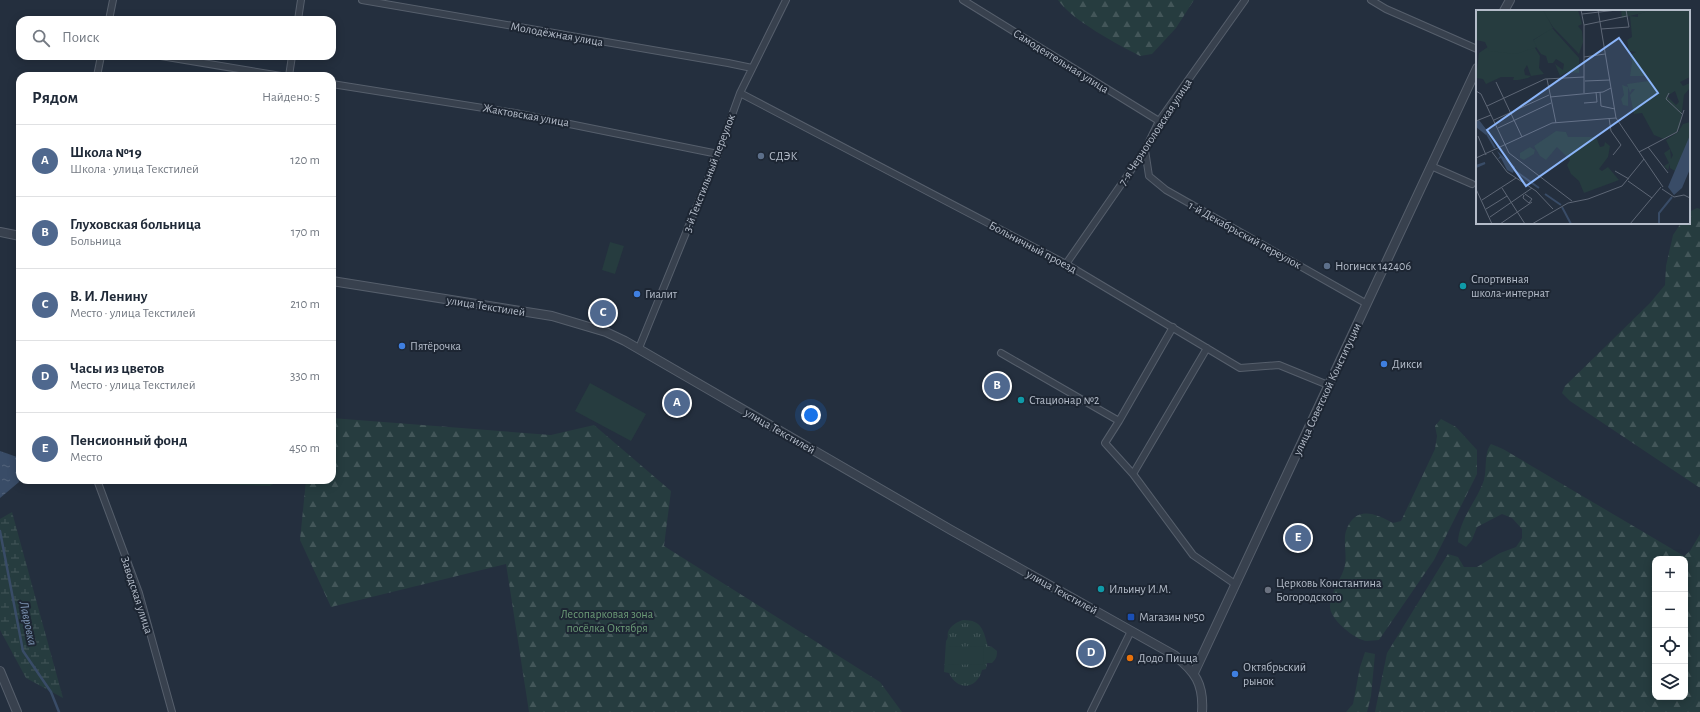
<!DOCTYPE html>
<html lang="ru">
<meta charset="utf-8">
<style>
:root{--surface:#fff;--page:#f2f2f3;--text:#1f2937;--muted:#747a83;--line:#e0e1e3;--accent:#4f688e}
body{margin:0;font-family:"Alegreya Sans",sans-serif;background:var(--page);color:var(--text)}
.controls{position:absolute;right:12px;bottom:12px;display:grid;overflow:hidden;border-radius:8px;box-shadow:0 2px 10px #0003}
.controls button{width:36px;height:36px;display:grid;place-items:center;padding:0;border:0;border-bottom:1px solid var(--line);background:var(--surface);color:var(--text);font:20px sans-serif}
.you{position:absolute;left:811px;top:415px;width:14px;height:14px;margin:-10px;border:3px solid #fff;border-radius:50%;background:#1a73e8;box-shadow:0 0 0 6px #1a73e833}
.badge{display:grid;place-items:center;width:26px;height:26px;border-radius:50%;background:var(--accent);color:#fff;font-size:13px;font-weight:700}
.pin{position:absolute;translate:-50% -50%;border:2px solid #fff;box-shadow:0 1px 4px #0006}
.list{margin:0;padding:0;list-style:none}
h2{display:flex;justify-content:space-between;align-items:center;height:52px;margin:0;padding:0 16px;font-size:17px}
h2 small{font-size:13px;font-weight:400;color:var(--muted)}
.list li{display:grid;grid-template-columns:26px 1fr auto;gap:12px;align-items:center;box-sizing:border-box;height:72px;padding:0 16px;border-top:1px solid var(--line)}
.list b{display:block;font-size:15px;white-space:nowrap}
.list p{margin:0;font-size:13px;white-space:nowrap;color:var(--muted)}
.list em{font-size:13px;font-style:normal;color:var(--muted)}
.icon{flex:none;width:22px;height:22px;fill:none;stroke:currentColor;stroke-width:2;stroke-linecap:round;stroke-linejoin:round}
.map{position:relative;flex:none;width:1700px;height:712px;overflow:hidden}
.search{position:absolute;background:var(--surface);box-shadow:0 2px 10px #0003;left:16px;top:16px;width:320px;height:44px;display:flex;align-items:center;gap:10px;box-sizing:border-box;padding:0 14px;border-radius:12px;color:var(--muted);font-size:15px}
.panel{position:absolute;background:var(--surface);box-shadow:0 2px 10px #0003;left:16px;top:72px;width:320px;height:412px;border-radius:12px}
.map>svg:first-child{display:block}
</style>
<div class="map">
<svg width="1700" height="712" viewBox="0 0 1700 712">
<defs>
<pattern id="grass-tufts" width="24" height="20" patternUnits="userSpaceOnUse"><rect width="24" height="20" fill="#263c3f"/><path d="M3 7l-1-3M5 7V3M7 7l1-3M15 17l-1-3M17 17v-4M19 17l1-3" fill="none" stroke="#435659"/></pattern>
<pattern id="forest-firs" width="22" height="20" patternUnits="userSpaceOnUse"><rect width="22" height="20" fill="#263c3f"/><path d="M5 1l3.5 6h-7zM16 11l3.5 6h-7z" fill="#435659"/></pattern>
<pattern id="wetland-marsh" width="20" height="14" patternUnits="userSpaceOnUse"><rect width="20" height="14" fill="#263c3f"/><path d="M1 5h8M5 5V1M11 12h8M15 12V8" fill="none" stroke="#435659"/></pattern>
<pattern id="water-ripples" width="26" height="14" patternUnits="userSpaceOnUse"><rect width="26" height="14" fill="#394c67"/><path d="M2 4q2-2 4 0t4 0M15 11q2-2 4 0t4 0" fill="none" stroke="#53647b"/></pattern>
</defs>
<rect width="100%" height="100%" fill="#242f3e"/>
<path fill="url(#grass-tufts)" d="M963 620C983 620 983 631 988 646L992 647 997 651C997 657 996 659 992 663H987L986 669 982 670C977 690 957 691 949 673L944 672 946 641C949 637 947 636 948 632 951 625 957 622 963 620Z"/>
<path fill="url(#forest-firs)" fill-rule="evenodd" d="M1058 0H1194L1176 28 1152 54 1140 56C1117 44 1073 21 1058 0Z
M1697 208 1700 209V488L1570 401 1562 393 1565 386 1650 303 1665 285 1666 266 1673 235 1681 223H1689V212Z
M332 418 551 435 594 425 671 491 664 546 880 682 902 712H529L506 564 331 607 300 540 306 480H332Z
M1441 419 1456 427 1477 450V474L1434 560 1379 640C1375 640 1371 641 1367 641 1355 640 1328 618 1330 605 1331 590 1343 577 1345 565 1347 554 1343 541 1346 531 1355 505 1375 513 1393 523L1401 521 1435 449 1437 436 1435 426Z
M1491 444 1503 449 1684 556 1690 551 1700 534V712H1375L1387 653 1448 554 1458 557 1464 567H1477L1500 553 1516 547 1522 538V529L1512 518 1502 514 1477 527 1472 540 1466 547 1458 542C1459 519 1477 501 1484 480 1487 469 1484 452 1491 444ZM1655 559H1685V697H1655Z
M1365 652 1375 654 1371 696 1367 712H1346L1353 704 1360 667Z"/>
<path fill="url(#wetland-marsh)" d="M12 512 63 698 26 678 0 630V519Z"/>
<path fill="#263c3f" d="M610 242 624 246 615 274 602 270Z
M590 383 646 414 631 441 575 411Z
M139 480H280L270 486 143 482Z
M983 646 984 664 948 665V647Z"/>
<path fill="url(#water-ripples)" d="M0 451 17 457 19 482 0 498Z"/>
<g fill="none" stroke-linecap="round" stroke-linejoin="round">
<path stroke="#394c67" stroke-width="2.5" d="M0 531 23 651 51 692 59 712"/>
<defs>
<path id="minor" d="M362 0 728 63 752 68
M963 0 1159 121
M1371 0 1386 9 1477 49
M109 20 113 0
M298 20 301 0
M161 56 281 76
M97 76 101 56
M289 76 292 56
M332 84 515 113 718 154
M740 93 1066 264 1240 368 1279 365 1328 385
M1145 150 1149 176 1166 190 1367 304
M1431 166 1472 184
M1066 264 1145 150 1159 121 1245 0
M639 348 718 154 740 93 786 0
M1207 348 1133 474 1193 555 1235 584
M1001 353 1119 421 1173 327
M1119 421 1105 443 1133 474
M97 480 139 593 172 712
M1091 712 1131 631"/>
<path id="tertiary" d="M1504 11 1510 0
M0 232 20 236
M332 281 552 316 606 332 625 341 951 530 1174 655C1195 671 1204 684 1202 712
M0 671 17 712
M1194 673 1477 68"/>
</defs>
<use href="#minor" stroke="#565f6c" stroke-width="8"/>
<use href="#tertiary" stroke="#565f6c" stroke-width="10"/>
<use href="#minor" stroke="#38414e" stroke-width="6"/>
<use href="#tertiary" stroke="#38414e" stroke-width="8"/>
</g>
<g fill="#5c6f8a" stroke="#1d2633" stroke-width="1.5">
<circle cx="761" cy="156" r="4"/>
<circle cx="1327" cy="266" r="4"/>
</g>
<g fill="#0f9aa8" stroke="#1d2633" stroke-width="1.5">
<circle cx="1463" cy="286" r="4"/>
<circle cx="1021" cy="400" r="4"/>
<circle cx="1101" cy="589" r="4"/>
</g>
<g fill="#3f7fe0" stroke="#1d2633" stroke-width="1.5">
<circle cx="637" cy="294" r="4"/>
<circle cx="402" cy="346" r="4"/>
<circle cx="1384" cy="364" r="4"/>
<circle cx="1235" cy="674" r="4"/>
</g>
<circle fill="#6b7280" stroke="#1d2633" stroke-width="1.5" cx="1268" cy="590" r="4"/>
<rect fill="#1a4fb4" stroke="#1d2633" stroke-width="1.5" x="1127" y="613" width="8" height="8" rx="2"/>
<circle fill="#e8710a" stroke="#1d2633" stroke-width="1.5" cx="1130" cy="658" r="4"/>
<g text-anchor="middle" stroke-width="4" stroke-linejoin="round" paint-order="stroke">
<g font-size="12" fill="#b4bcc9" stroke="#1d2633">
<text transform="translate(557 34) rotate(10)" y="4">Молодёжная улица</text>
<text transform="translate(1061 61) rotate(32)" y="4">Самодеятельная улица</text>
<text transform="translate(526 115) rotate(10)" y="4">Жактовская улица</text>
<text transform="translate(1155 132) rotate(-57)" y="4">7-я Черноголовская улица</text>
<text transform="translate(709 173) rotate(-69)" y="4">3-й Текстильный переулок</text>
<text transform="translate(1245 235) rotate(29)" y="4">1-й Декабрьский переулок</text>
<text transform="translate(1033 247) rotate(28)" y="4">Больничный проезд</text>
<text transform="translate(486 306) rotate(9)" y="4">улица Текстилей</text>
<text transform="translate(1327 389) rotate(-65)" y="4">улица Советской Конституции</text>
<text transform="translate(780 431) rotate(30)" y="4">улица Текстилей</text>
<text transform="translate(1062 592) rotate(29)" y="4">улица Текстилей</text>
<text transform="translate(137 595) rotate(72)" y="4">Заводская улица</text>
</g>
<g font-size="12" fill="#b4bcc9" stroke="#1d2633" text-anchor="start">
<text x="769" y="160">СДЭК</text>
<text x="1335" y="270">Ногинск 142406</text>
<text x="1471" y="283">Спортивная<tspan x="1471" dy="14">школа-интернат</tspan></text>
<text x="645" y="298">Гиалит</text>
<text x="410" y="350">Пятёрочка</text>
<text x="1392" y="368">Дикси</text>
<text x="1029" y="404">Стационар №2</text>
<text x="1276" y="587">Церковь Константина<tspan x="1276" dy="14">Богородского</tspan></text>
<text x="1109" y="593">Ильину И.М.</text>
<text x="1139" y="621">Магазин №50</text>
<text x="1138" y="662">Додо Пицца</text>
<text x="1243" y="671">Октябрьский<tspan x="1243" dy="14">рынок</tspan></text>
</g>
<g font-size="12" fill="#6b9a76" stroke="#1d2633">
<text x="607" y="618">Лесопарковая зона<tspan x="607" dy="14">посёлка Октября</tspan></text>
</g>
<g font-size="13" font-style="italic" fill="#7c92b1" stroke="#1d2633">
<text transform="translate(29 623) rotate(78)" y="5">Лавровка</text>
</g>
</g>
<g transform="translate(1476 10)">
<rect width="214" height="214" fill="#242f3e"/>
<path d="M66 0H102L106 14 102 16 106 21 107 32 103 44 77 17ZM176 0H214V67L204 72 207 76 214 73V78L208 85 204 117 201 122 188 129 178 125 166 103 158 104 154 85 159 79H156L154 83 151 74 172 71 171 66H154L156 52 154 45 160 42 153 41 151 30 156 27 154 6 162 7V4ZM199 81 203 92 200 95 191 86ZM76 18 103 48V63L91 62 84 66 79 54 87 60 88 54 80 49 77 53H72L70 46 65 44 56 31ZM25 28 54 30 64 46 63 58 68 64 55 66 51 55 48 60 49 65 55 66 52 68 42 70H37L38 67H25L10 74 7 69 0 68 3 43ZM146 75 152 77V96L147 95 145 89 148 85ZM214 112 213 131 205 150 199 161 194 158V154L192 160 188 156 193 153 188 143 194 139 195 149 197 145 190 130 202 122 207 114ZM80 121 90 122 92 127H120L124 137 128 136 129 132 134 136 132 147 123 159 126 161 132 157 143 170 108 183 103 171 95 164 91 155 94 150 81 137 70 150 64 146 58 136Z" fill="#263c3f" fill-rule="evenodd"/>
<path d="M0 0H67L77 18 57 30 61 37 40 44 13 41 9 32 0 30Z" fill="#263c3f"/>
<path d="M145 0H178L146 8Z" fill="#263c3f"/>
<path d="M54 137 59 140 58 144 48 150 44 148V143Z" fill="#263c3f"/>
<path d="M3 110 13 123 10 125 0 117V111ZM214 125V159L206 178 198 185 192 177ZM21 141 39 157 37 163 31 160 25 148 22 149 24 146Z" fill="#394c67"/>
<path fill="none" stroke="#394c67" stroke-width="2" d="M11 124 19 138M0 156 9 153 0 157M38 160 63 178M69 184 85 195M86 197 95 214M183 214V203L196 187"/>
<path fill="none" stroke="#5e6776" stroke-width="1" d="M105 0 108 15V83M122 0 140 108 187 177M106 4 141 0M108 15 151 6M125 19 153 17 150 0M108 47 129 44M71 69 80 113M109 71 134 70M20 72 46 127M0 81 5 84 33 143 96 191M124 82 125 96 139 99M193 83 190 89 206 104M74 87 127 82 135 78M108 93 121 92 120 82M11 96 69 69 108 67M133 108 135 121 145 135 137 145M18 110 73 85M0 111 15 105M22 118 75 93M2 126 10 145M172 137 192 163M16 142 31 162 60 181 77 199M163 142 201 122 208 100M0 148 76 113 140 108M139 161 153 169M152 171 176 188M26 178 49 214M0 179 16 214M186 179 198 187 208 185 214 188M48 185 47 188 53 193 56 189 49 184M6 190 40 168M10 199 31 186M14 207 56 178M24 214 56 192M56 214 92 193 112 189 146 176 168 149M154 214 185 177"/>
<path fill="#8ab4f8" fill-opacity="0.15" stroke="#8ab4f8" stroke-width="2" d="M143 28 182 83 50 176 11 120Z"/>
<rect width="214" height="214" fill="none" stroke="#b4bcc9" stroke-width="2"/>
</g>
</svg>
<div class="controls">
<button>+</button>
<button>−</button>
<button><svg class="icon" aria-label="locate" viewBox="0 0 24 24"><circle cx="12" cy="12" r="6"/><path d="M12 2v4M12 18v4M2 12h4M18 12h4"/></svg></button>
<button><svg class="icon" aria-label="layers" viewBox="0 0 24 24"><path d="M12 4l9 5-9 5-9-5zM3 14l9 5 9-5"/></svg></button>
</div>
<div class="you"></div>
<div class="pin badge" style="left:677px;top:403px">A</div>
<div class="pin badge" style="left:997px;top:386px">B</div>
<div class="pin badge" style="left:603px;top:313px">C</div>
<div class="pin badge" style="left:1091px;top:653px">D</div>
<div class="pin badge" style="left:1298px;top:538px">E</div>
<div class="search"><svg class="icon" aria-label="search" viewBox="0 0 24 24"><circle cx="10" cy="10" r="6"/><path d="M15 15l6 6"/></svg>Поиск</div>
<section class="panel">
<h2>Рядом<small>Найдено: 5</small></h2>
<ul class="list">
<li><span class="badge">A</span><div><b>Школа №19</b><p>Школа · улица Текстилей</p></div><em>120 m</em></li>
<li><span class="badge">B</span><div><b>Глуховская больница</b><p>Больница</p></div><em>170 m</em></li>
<li><span class="badge">C</span><div><b>В. И. Ленину</b><p>Место · улица Текстилей</p></div><em>210 m</em></li>
<li><span class="badge">D</span><div><b>Часы из цветов</b><p>Место · улица Текстилей</p></div><em>330 m</em></li>
<li><span class="badge">E</span><div><b>Пенсионный фонд</b><p>Место</p></div><em>450 m</em></li>
</ul>
</section>
</div>
